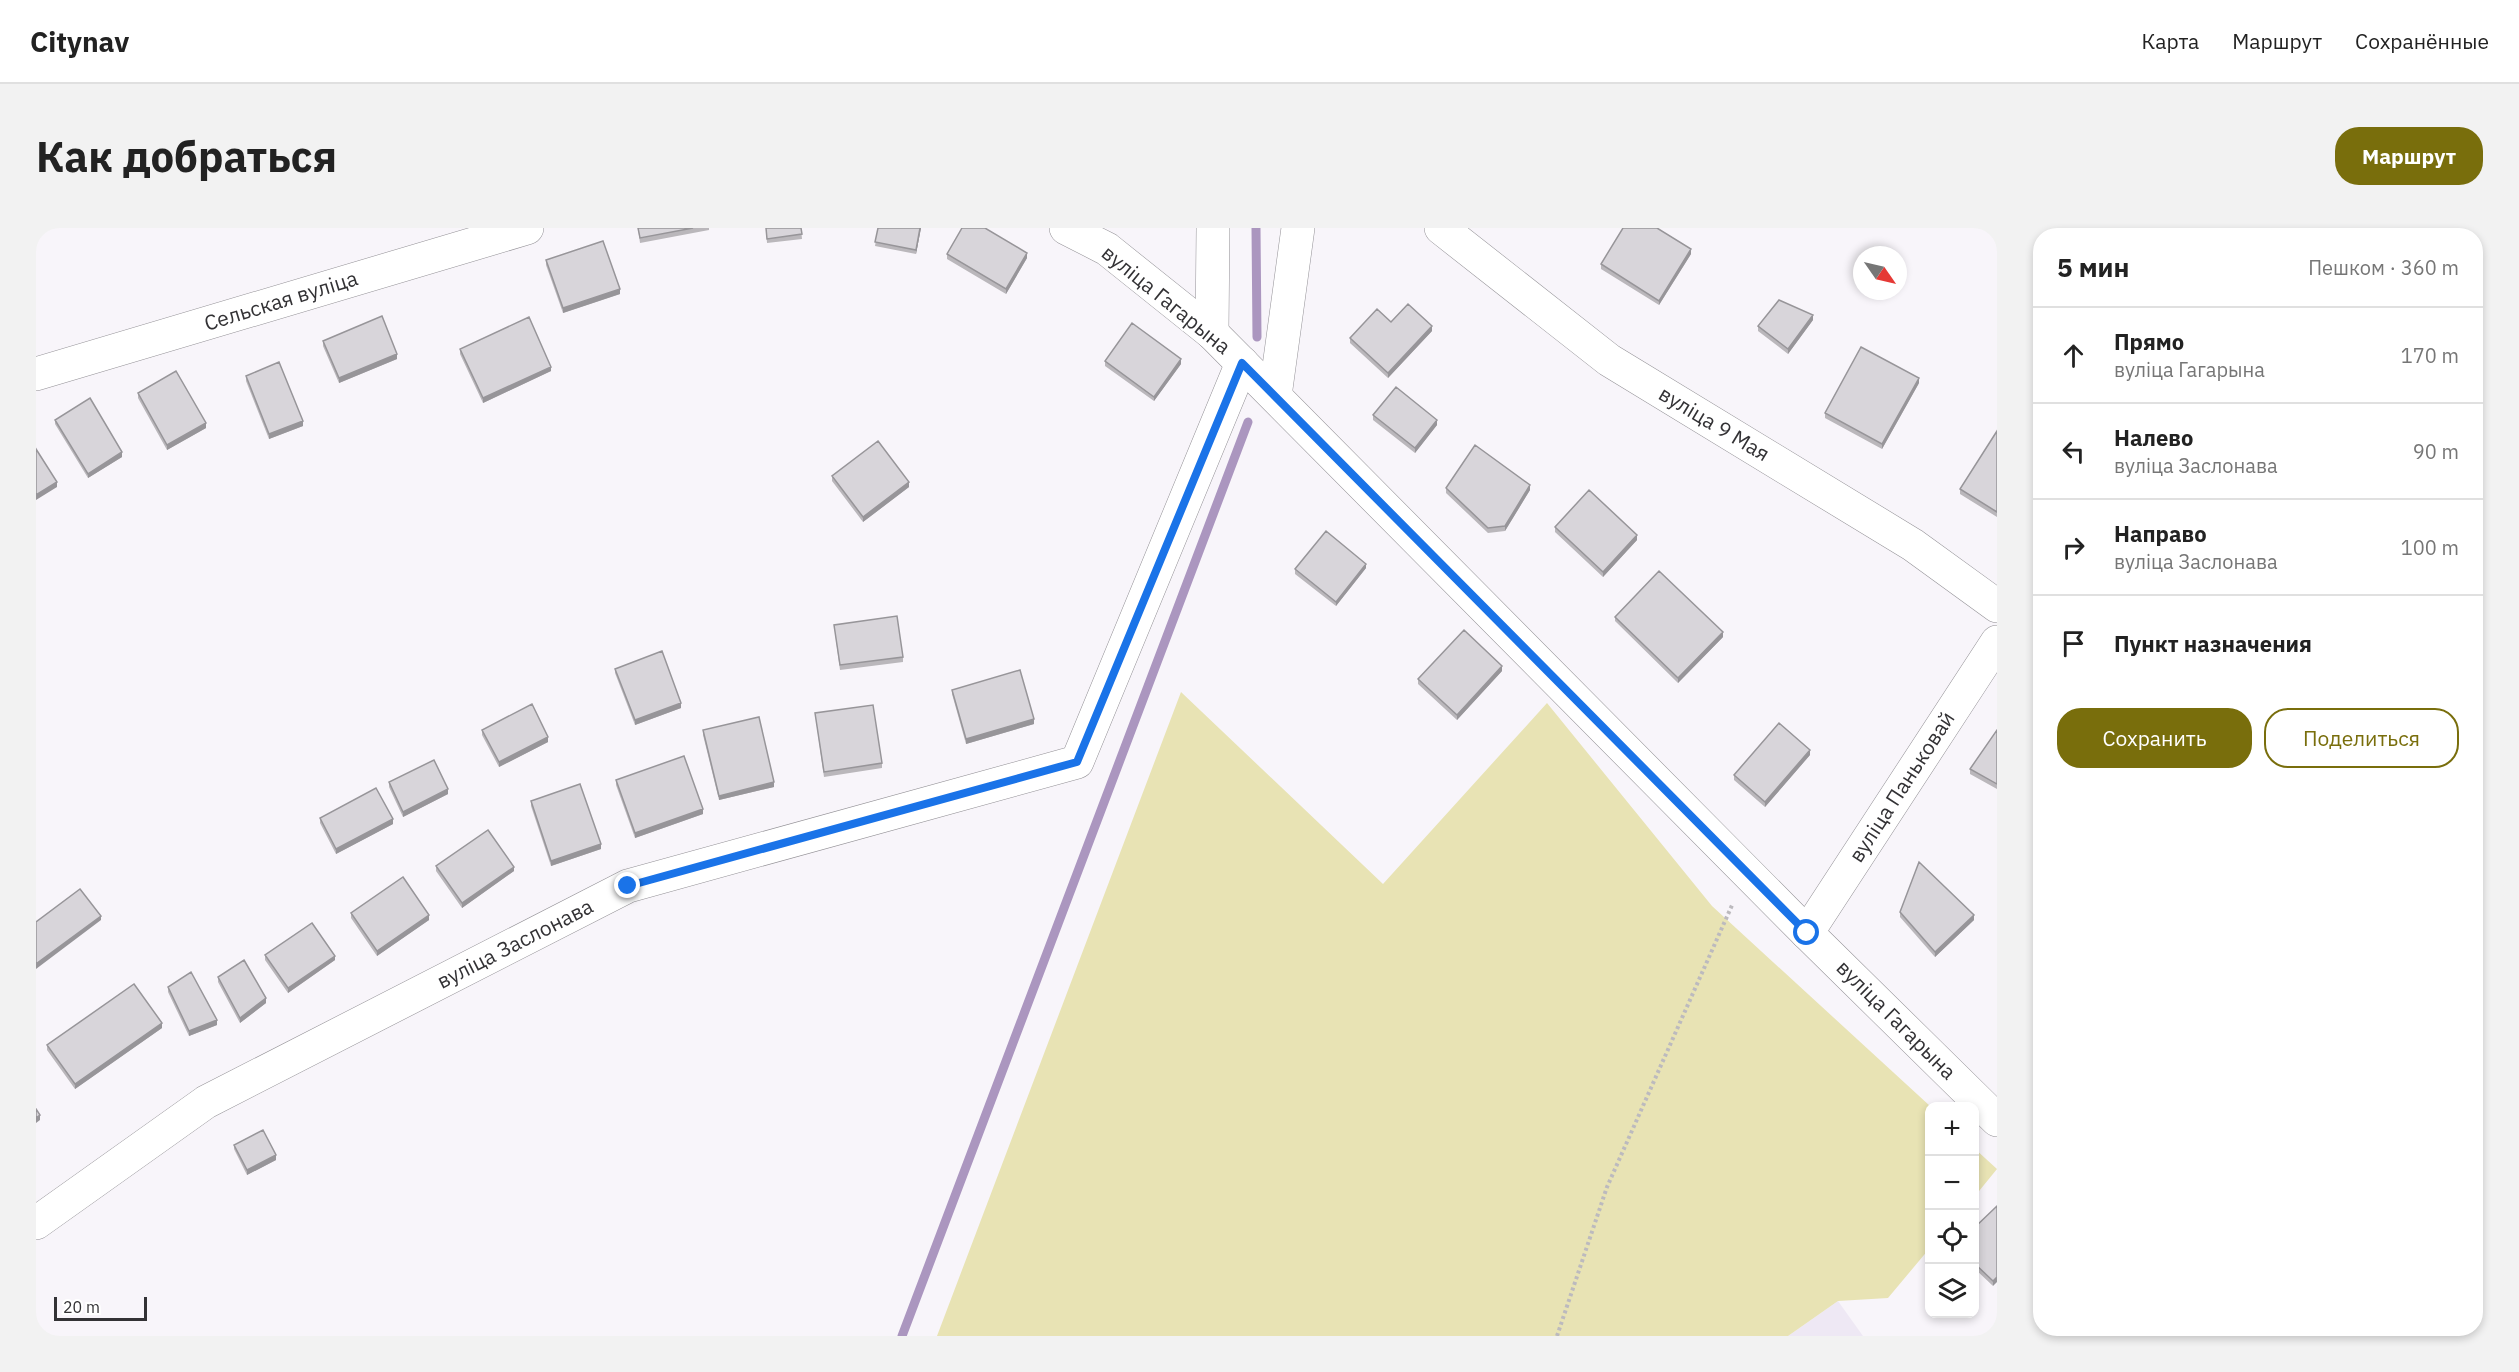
<!DOCTYPE html>
<html lang="ru">
<meta charset="utf-8">
<style>
:root{--surface:#fff;--page:#f2f2f2;--text:#222;--muted:#767676;--line:#e0e0e0;--accent:#796e0c}
body{margin:0;font-family:"IBM Plex Sans",sans-serif;background:var(--page);color:var(--text)}
.controls{position:absolute;right:18px;bottom:18px;display:grid;overflow:hidden;border-radius:12px;box-shadow:0 3px 9px #0003}
.controls button{width:54px;height:54px;display:grid;place-items:center;padding:0;border:0;border-bottom:2px solid var(--line);background:var(--surface);color:var(--text);font:30px sans-serif}
.compass{position:absolute;left:1817px;top:18px;width:54px;height:54px;border-radius:50%;background:var(--surface);box-shadow:0 3px 9px #0003;rotate:124deg}
.scale{position:absolute;left:18px;bottom:15px;width:93px;box-sizing:border-box;padding-left:6px;border:3px solid #333235;border-top:0;font-size:16px;line-height:21px;white-space:nowrap;color:#333235;-webkit-text-stroke:4px #fff;paint-order:stroke}
.stop{position:absolute;width:18px;height:18px;margin:-14px;border:4px solid #1a73e8;border-radius:50%;background:#fff}
.stop.end{background:#1a73e8;border-color:#fff;box-shadow:0 2px 6px #0008}
.list{margin:0;padding:0;list-style:none}
h2{display:flex;justify-content:space-between;align-items:center;height:78px;margin:0;padding:0 24px;font-size:26px}
h2 small{font-size:20px;font-weight:400;color:var(--muted)}
.list li{display:grid;grid-template-columns:39px 1fr auto;gap:18px;align-items:center;box-sizing:border-box;height:96px;padding:0 24px;border-top:2px solid var(--line)}
.list b{display:block;font-size:22px;white-space:nowrap}
.list p{margin:0;font-size:20px;white-space:nowrap;color:var(--muted)}
.list em{font-size:20px;font-style:normal;color:var(--muted)}
.actions{display:flex;gap:12px;padding:18px 24px}
.actions a{flex:1;padding:14px 0;border:2px solid var(--accent);border-radius:24px;text-align:center;font-size:21px;color:var(--accent)}
.actions .main{background:var(--accent);color:#fff}
.icon{flex:none;width:33px;height:33px;fill:none;stroke:currentColor;stroke-width:2;stroke-linecap:round;stroke-linejoin:round}
.map{position:relative;flex:none;width:1961px;height:1108px;overflow:hidden;border-radius:24px}
header{display:flex;align-items:center;gap:36px;box-sizing:border-box;height:84px;padding:0 30px;background:var(--surface);border-bottom:2px solid var(--line)}
header strong{font-size:28px}
nav{display:flex;gap:33px;margin-inline-start:auto;font-size:21px}
.intro{display:flex;align-items:center;justify-content:space-between;box-sizing:border-box;height:144px;padding:0 36px}
h1{margin:0;font-size:42px}
.button{padding:15px 27px;border-radius:24px;background:var(--accent);color:#fff;font-size:21px;font-weight:700}
main{display:flex;gap:36px;padding:0 36px}
aside{flex:1;background:var(--surface);border-radius:24px;box-shadow:0 3px 9px #0003}
.map>svg:first-child{display:block}
</style>
<header>
<strong>Citynav</strong>
<nav><a>Карта</a><a>Маршрут</a><a>Сохранённые</a></nav>
</header>
<div class="intro"><h1>Как добраться</h1><a class="button">Маршрут</a></div>
<main>
<div class="map">
<svg width="1961" height="1108" viewBox="0 0 1961 1108">
<rect width="100%" height="100%" fill="#f8f5fa"/>
<path fill="#eee8f4" d="M1802 1073 1827 1108H1752Z"/>
<path fill="#e8e3b4" d="M1145 464 1347 656 1511 475 1676 678 1894 878 1893 1021 1852 1070 1802 1073 1752 1108H901Z
M1938 920 1961 941 1939 968H1938Z"/>
<g fill="none" stroke-linecap="round" stroke-linejoin="round">
<path stroke="#ab96bf" stroke-width="9" d="M1220 0 1221 109
M866 1108 1212 194"/>
<defs>
<path id="minor" d="M1405 0 1573 132 1877 317 1961 378
M1176 105 1177 0
M0 146 491 0
M1239 168 1262 0
M1771 705 1961 414
M0 995 170 874 592 658 1041 534 1206 135"/>
<path id="tertiary" d="M1030 0 1071 21 1176 105 1771 705 1961 892"/>
</defs>
<use href="#minor" stroke="#939196" stroke-width="34"/>
<use href="#tertiary" stroke="#939196" stroke-width="34"/>
<path stroke="#bcbabe" stroke-width="4" stroke-dasharray="3 3" stroke-linecap="butt" d="M1521 1108 1571 959 1697 675"/>
<use href="#minor" stroke="#fff" stroke-width="33"/>
<use href="#tertiary" stroke="#fff" stroke-width="33"/>
</g>
<path fill="#bab7bb" d="M602 0H673V2L604 15Z
M730 0H765L766 11 731 15Z
M842 0H885L880 26 839 18Z
M911 26 991 30 970 66 911 31Z
M1655 26 1623 77 1565 41V36Z
M510 32 584 66 527 85 510 37Z
M1777 92 1752 126 1722 103V98Z
M1396 103 1352 150 1314 115V110Z
M287 113 361 131 303 155 287 118Z
M424 121 515 143 447 175 424 126Z
M1069 133 1145 136 1118 173 1069 138Z
M210 148 267 198 233 211 210 153Z
M1883 155 1846 221 1789 190V185Z
M102 165 170 200 131 222 102 170Z
M1337 187 1401 197 1379 225 1337 192Z
M19 192 86 229 52 250 19 196Z
M1961 203V289L1924 266V261Z
M796 248 873 259 827 294 796 253Z
M1410 260 1494 262 1469 303 1452 305 1410 265Z
M1519 299 1601 312 1567 349 1519 304Z
M1330 340 1300 378 1259 346V341Z
M1579 389 1687 409 1642 455 1579 393Z
M798 397 867 429V434L804 442Z
M579 441 645 480 599 497 579 445Z
M1466 443 1421 492 1382 456V451Z
M916 462 998 496 930 516 916 466Z
M779 485 846 535V540L788 549Z
M446 502 512 514 463 539 446 507Z
M667 502 738 559 683 572 667 507Z
M1961 502V561L1934 546V541Z
M1774 527 1729 579 1698 552V547Z
M580 552 667 586 599 610 580 557Z
M353 554 412 566 367 589 353 559Z
M495 573 565 621 515 638 495 578Z
M284 590 357 596 300 626 284 595Z
M400 638 478 643 426 680 400 643Z
M1864 684 1938 692 1899 729 1864 689Z
M315 685 393 692 341 728 315 690Z
M229 727 299 732 252 765 229 732Z
M182 749 230 775 204 795 182 754Z
M132 759 181 797 153 808 132 764Z
M126 800 39 861 11 822V817Z
M198 917 240 932 211 947 198 921Z
M1961 978 1957 1058 1938 1040V1000Z"/>
<path fill="#979599" d="M884 0H885L880 26V22Z
M1655 21V26L1623 77V73Z
M991 25V30L970 66V61Z
M584 61V66L527 85V80Z
M1777 87V92L1752 126V121Z
M1396 98V103L1352 150V145Z
M361 126V131L303 155V150Z
M1145 131V136L1118 173V169Z
M515 139V143L447 175V170Z
M1883 150V155L1846 221V216Z
M1401 192V197L1379 225V220Z
M267 193V198L233 211V206Z
M170 195V200L131 222V217Z
M86 224V229L52 250V246Z
M21 254V259L0 272V267Z
M873 254V259L827 294V289Z
M1494 257V262L1469 303V298Z
M1601 307V312L1567 349V344Z
M1330 336V340L1300 378V374Z
M1687 404V409L1642 455V450Z
M1466 438V443L1421 492V487Z
M645 475V480L599 497V492Z
M998 491V496L930 516V511Z
M512 509V514L463 539V534Z
M1774 522V527L1729 579V574Z
M738 554V559L683 572V568Z
M412 561V566L367 589V584Z
M667 581V586L599 610V605Z
M357 591V596L300 626V621Z
M565 616V621L515 638V633Z
M478 639V643L426 680V675Z
M393 687V692L341 728V723Z
M1938 687V692L1899 729V724Z
M65 688V692L0 741V736Z
M299 728V732L252 765V760Z
M230 770V775L204 795V790Z
M181 792V797L153 808V803Z
M126 795V800L39 861V856Z
M4 887V892L0 895V890Z
M240 927V932L211 947V942Z
M1961 1049V1054L1957 1058V1053Z"/>
<path fill="#d8d5da" stroke="#979599" stroke-width="1.5" d="M602 0H657L604 10Z
M730 0H765L766 6 731 11Z
M842 0H884L880 22 839 14Z
M926 0H949L991 25 970 61 911 26Z
M1587 0H1621L1655 21 1623 73 1565 36Z
M567 13 584 61 527 80 510 32Z
M1743 72 1777 87 1752 121 1722 98Z
M1372 76 1396 98 1352 145 1314 110 1341 81 1355 94Z
M346 88 361 126 303 150 287 113Z
M493 89 515 139 447 170 424 121Z
M1096 95 1145 131 1118 169 1069 133Z
M1825 119 1883 150 1846 216 1789 185Z
M243 134 267 193 233 206 210 148Z
M140 143 170 195 131 217 102 165Z
M1360 159 1401 192 1379 220 1337 187Z
M54 170 86 224 52 246 19 192Z
M1961 203V284L1924 261Z
M842 213 873 254 827 289 796 248Z
M1439 217 1494 257 1469 298 1452 300 1410 260Z
M0 221 21 254 0 267Z
M1553 262 1601 307 1567 344 1519 299Z
M1290 303 1330 336 1300 374 1259 341Z
M1623 343 1687 404 1642 450 1579 389Z
M861 388 867 429 804 437 798 397Z
M1428 402 1466 438 1421 487 1382 451Z
M626 423 645 475 599 492 579 441Z
M984 442 998 491 930 511 916 462Z
M496 476 512 509 463 534 446 502Z
M837 477 846 535 788 544 779 485Z
M723 489 738 554 683 568 667 502Z
M1743 495 1774 522 1729 574 1698 547Z
M1961 502V556L1934 541Z
M648 528 667 581 599 605 580 552Z
M398 532 412 561 367 584 353 554Z
M544 556 565 616 515 633 495 573Z
M340 560 357 591 300 621 284 590Z
M452 602 478 639 426 675 400 638Z
M1883 634 1938 687 1899 724 1864 684Z
M367 649 393 687 341 723 315 685Z
M44 661 65 688 0 736V694Z
M276 695 299 728 252 760 229 727Z
M208 732 230 770 204 790 182 749Z
M155 744 181 792 153 803 132 759Z
M98 756 126 795 39 856 11 817Z
M0 881 4 887 0 890Z
M227 902 240 927 211 942 198 917Z
M1961 978V1049L1957 1053 1938 1035V1000Z"/>
<g fill="none" stroke-linecap="round" stroke-linejoin="round">
<path stroke="#1a73e8" stroke-width="8" d="M592 658 1041 534 1206 135 1771 705"/>
</g>
<g text-anchor="middle" stroke-width="4.5" stroke-linejoin="round" paint-order="stroke">
<g font-size="21" fill="#333235" stroke="#fff">
<text transform="translate(1130 72) rotate(39)" y="7">вуліца Гагарына</text>
<text transform="translate(245 73) rotate(-17)" y="7">Сельская вуліца</text>
<text transform="translate(1678 196) rotate(31)" y="7">вуліца 9 Мая</text>
<text transform="translate(1866 559) rotate(-57)" y="7">вуліца Паньковай</text>
<text transform="translate(479 716) rotate(-27)" y="7">вуліца Заслонава</text>
<text transform="translate(1860 792) rotate(45)" y="7">вуліца Гагарына</text>
</g>
</g>
</svg>
<div class="controls">
<button>+</button>
<button>−</button>
<button><svg class="icon" aria-label="locate" viewBox="0 0 24 24"><circle cx="12" cy="12" r="6"/><path d="M12 2v4M12 18v4M2 12h4M18 12h4"/></svg></button>
<button><svg class="icon" aria-label="layers" viewBox="0 0 24 24"><path d="M12 4l9 5-9 5-9-5zM3 14l9 5 9-5"/></svg></button>
</div>
<svg class="compass" viewBox="-18 -18 36 36"><path d="M0-13l5 13h-10z" fill="#e53935"/><path d="M0 13l5-13h-10z" fill="#767676"/></svg>
<div class="scale">20 m</div>
<div class="stop" style="left:1771px;top:705px"></div>
<div class="stop end" style="left:592px;top:658px"></div>
</div>
<aside>
<h2>5 мин<small>Пешком · 360 m</small></h2>
<ul class="list">
<li><svg class="icon" aria-label="ahead" viewBox="0 0 24 24"><path d="M12 20V5M6 11l6-6 6 6"/></svg><div><b>Прямо</b><p>вуліца Гагарына</p></div><em>170 m</em></li>
<li><svg class="icon" aria-label="left" viewBox="0 0 24 24"><path d="M17 20v-9H6M10 6l-5 5 5 5"/></svg><div><b>Налево</b><p>вуліца Заслонава</p></div><em>90 m</em></li>
<li><svg class="icon" aria-label="right" viewBox="0 0 24 24"><path d="M7 20v-9h11M14 6l5 5-5 5"/></svg><div><b>Направо</b><p>вуліца Заслонава</p></div><em>100 m</em></li>
<li><svg class="icon" aria-label="arrive" viewBox="0 0 24 24"><path d="M6 21V4h12l-3 4 3 4H6"/></svg><div><b>Пункт назначения</b></div></li>
</ul>
<div class="actions"><a class="main">Сохранить</a><a>Поделиться</a></div>
</aside>
</main>
